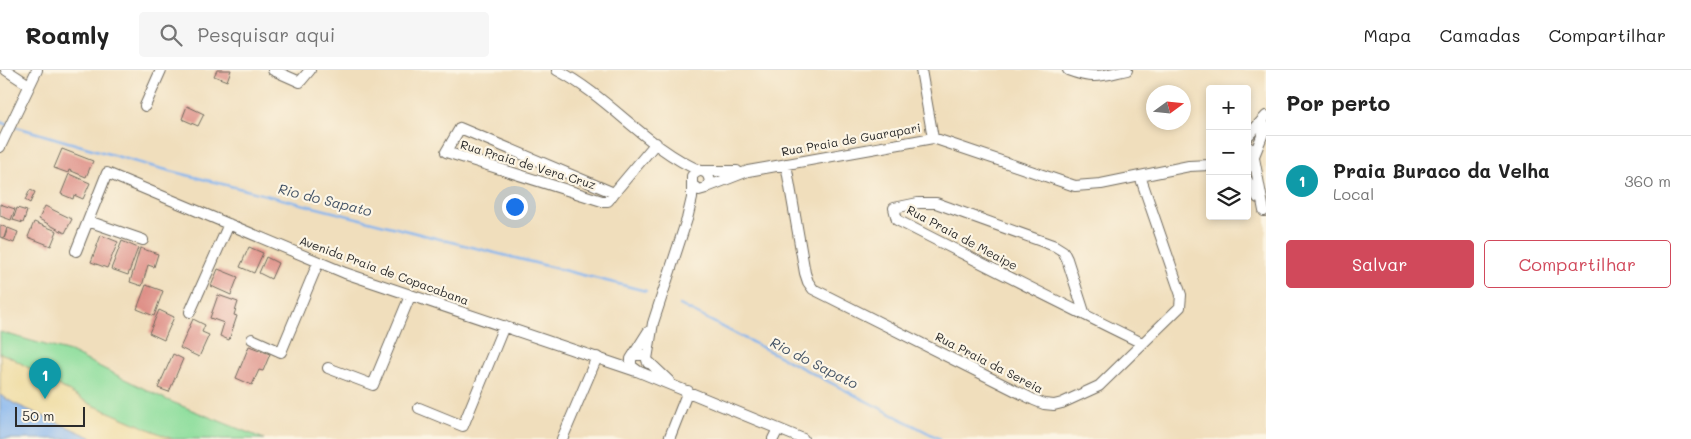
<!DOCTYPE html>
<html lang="pt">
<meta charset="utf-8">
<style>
:root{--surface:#fff;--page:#f6f6f6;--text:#222;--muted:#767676;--line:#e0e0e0;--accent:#d1495b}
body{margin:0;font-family:Mali,sans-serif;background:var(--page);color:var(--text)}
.controls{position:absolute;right:15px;top:15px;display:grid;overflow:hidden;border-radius:5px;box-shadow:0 2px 8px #0003}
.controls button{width:45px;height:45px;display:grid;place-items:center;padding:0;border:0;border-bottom:1px solid var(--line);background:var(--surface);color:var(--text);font:25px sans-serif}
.compass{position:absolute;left:1146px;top:15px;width:45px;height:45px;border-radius:50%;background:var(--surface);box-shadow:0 2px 8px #0003;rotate:75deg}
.scale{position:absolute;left:15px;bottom:12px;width:70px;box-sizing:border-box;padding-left:5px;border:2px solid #2b2b2b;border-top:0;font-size:14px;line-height:18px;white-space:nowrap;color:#2b2b2b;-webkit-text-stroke:4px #fcf5e5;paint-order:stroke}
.you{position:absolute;left:514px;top:136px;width:18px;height:18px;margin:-12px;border:4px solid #fff;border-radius:50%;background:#1a73e8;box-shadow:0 0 0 8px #1a73e833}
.badge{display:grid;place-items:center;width:32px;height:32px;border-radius:50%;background:var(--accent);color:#fff;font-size:16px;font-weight:700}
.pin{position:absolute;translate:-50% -41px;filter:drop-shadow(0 1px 2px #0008)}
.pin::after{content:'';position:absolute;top:26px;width:18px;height:15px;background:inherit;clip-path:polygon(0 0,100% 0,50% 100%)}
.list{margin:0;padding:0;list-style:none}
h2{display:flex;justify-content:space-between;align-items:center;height:65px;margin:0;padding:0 20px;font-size:21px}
h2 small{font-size:16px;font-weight:400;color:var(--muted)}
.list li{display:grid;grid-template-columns:32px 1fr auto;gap:15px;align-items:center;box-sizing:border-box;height:90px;padding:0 20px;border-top:1px solid var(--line)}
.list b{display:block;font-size:19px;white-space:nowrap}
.list p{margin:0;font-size:16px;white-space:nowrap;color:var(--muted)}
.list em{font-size:16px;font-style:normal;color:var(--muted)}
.actions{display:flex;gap:10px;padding:15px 20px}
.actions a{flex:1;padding:11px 0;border:1px solid var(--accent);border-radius:5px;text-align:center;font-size:18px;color:var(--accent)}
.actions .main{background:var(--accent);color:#fff}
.icon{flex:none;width:28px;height:28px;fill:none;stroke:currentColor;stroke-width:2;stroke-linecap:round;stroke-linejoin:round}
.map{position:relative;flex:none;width:1266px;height:369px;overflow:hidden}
header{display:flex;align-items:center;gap:30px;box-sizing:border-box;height:70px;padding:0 25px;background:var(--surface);border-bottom:1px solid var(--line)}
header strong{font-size:24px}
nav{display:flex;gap:28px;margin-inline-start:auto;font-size:18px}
.search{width:350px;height:45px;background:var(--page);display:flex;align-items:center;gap:12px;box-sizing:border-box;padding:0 18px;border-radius:5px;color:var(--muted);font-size:19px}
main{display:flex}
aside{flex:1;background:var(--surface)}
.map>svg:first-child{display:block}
</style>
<header>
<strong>Roamly</strong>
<div class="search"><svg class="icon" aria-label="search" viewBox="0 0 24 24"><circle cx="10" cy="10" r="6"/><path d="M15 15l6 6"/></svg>Pesquisar aqui</div>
<nav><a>Mapa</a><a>Camadas</a><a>Compartilhar</a></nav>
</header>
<main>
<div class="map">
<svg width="1266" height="369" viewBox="0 0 1266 369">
<rect width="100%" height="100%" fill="#fcf5e5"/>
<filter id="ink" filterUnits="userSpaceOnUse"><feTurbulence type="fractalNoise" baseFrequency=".02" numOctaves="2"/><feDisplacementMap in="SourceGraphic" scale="10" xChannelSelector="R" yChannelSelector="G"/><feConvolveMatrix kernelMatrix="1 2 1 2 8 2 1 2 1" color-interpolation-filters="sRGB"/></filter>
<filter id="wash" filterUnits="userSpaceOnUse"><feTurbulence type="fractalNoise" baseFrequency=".0096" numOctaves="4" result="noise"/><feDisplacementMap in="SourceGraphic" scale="20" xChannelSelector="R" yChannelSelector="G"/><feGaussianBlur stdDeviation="1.12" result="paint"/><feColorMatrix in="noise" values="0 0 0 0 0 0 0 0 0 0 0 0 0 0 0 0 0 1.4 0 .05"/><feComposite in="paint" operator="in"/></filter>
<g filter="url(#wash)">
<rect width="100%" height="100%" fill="#f0debc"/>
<path fill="#8ede9d" stroke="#5c8464" d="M0 262 70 282 167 330 264 369H172L90 334 10 287 0 283Z"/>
<path fill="#eeda9e" stroke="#8c8264" d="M0 283 10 287 90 334 172 369H95L15 334 0 325Z"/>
<path fill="#82b4ef" stroke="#56708d" d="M0 325 15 334 95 369H0Z"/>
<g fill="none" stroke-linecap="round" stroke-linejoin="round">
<path stroke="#82b4ef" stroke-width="2.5" d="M0 52 8 55
M13 56 147 95 646 221
M680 235 940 369"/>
</g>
<g id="blocks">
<path fill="#de8e86" d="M217 0H231L227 11 214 6Z
M187 36 204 44 198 56 182 49Z
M62 79 93 91 86 107 69 100 68 103 54 98Z
M69 104 90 113 83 129 74 125 73 129 61 124Z
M30 120 35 122 30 133 25 130Z
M0 134 15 139 11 150 0 146Z
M45 136 72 149 65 163 39 149Z
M17 138 27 141 23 153 13 150Z
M34 152 57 161 51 176 28 167Z
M0 155 7 158 4 168 0 167Z
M8 158 18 162 14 173 4 169Z
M101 165 118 172 107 198 91 192Z
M122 171 138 178 128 205 111 199Z
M249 177 263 183 254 203 240 197Z
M140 178 158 184 154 197 148 195 142 216 130 212Z
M266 187 278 193 271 209 259 203Z
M218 199 238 207 231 225 211 216Z
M146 215 163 221 154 246 137 239Z
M218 225 238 232 234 245 237 246 229 270 220 266 224 253 210 248Z
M159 240 174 247 164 270 149 263Z
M193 249 205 255 202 262 209 265 199 287 180 278Z
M249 276 270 284 263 301 259 300 252 315 236 308Z
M173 284 183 289 169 322 158 318Z"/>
</g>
</g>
<g filter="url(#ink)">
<use href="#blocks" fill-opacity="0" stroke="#706a5e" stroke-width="1"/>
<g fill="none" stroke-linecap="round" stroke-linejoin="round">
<defs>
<path id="minor" d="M6 0 29 15
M273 0 300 12 310 0
M557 0C609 27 648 79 701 101
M921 0 933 68
M1068 0C1095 10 1100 6 1127 0
M145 36 161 0
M1247 67 1266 46
M1247 76C1256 82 1256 92 1247 98
M0 77 37 0
M1254 86 1266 56
M1254 88 1264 141
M786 94 805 203 808 212 813 219 1034 330 1044 334 1054 335 1062 333 1099 316 1180 237 1181 225 1140 106
M703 101H737
M1247 110 1258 128
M707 117 748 101 933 68 1075 116 1101 114 1189 96 1210 95
M614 123 608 131H602L446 82 460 58 614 123 656 73
M88 151 143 170
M76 181 107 103 345 203 636 301
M190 242 229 154
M1085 245 1067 189 1063 181 1055 176 936 133H918L894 138 897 150C979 192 1060 233 1142 273
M252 269 281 282 318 193
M634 285H643L646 286 648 293
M647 289 653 253 687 149 692 128V106C697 100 703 99 708 105L710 111 706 118 699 120 692 115
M647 290 669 311
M328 298 373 315 410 226
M637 301 803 369
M638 301 631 296V289L648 262
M419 338 463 356 504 256
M562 369 597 287
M669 369 688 321
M773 369 778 359"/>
</defs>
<use href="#minor" stroke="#706a5e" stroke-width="12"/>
<use href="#minor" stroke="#fff" stroke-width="10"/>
</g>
</g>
<g text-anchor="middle" stroke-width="4.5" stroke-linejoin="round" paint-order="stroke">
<g font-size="12" fill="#2b2b2b" stroke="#fcf5e5">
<text transform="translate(851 70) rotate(-10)" y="4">Rua Praia de Guarapari</text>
<text transform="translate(528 95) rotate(17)" y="4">Rua Praia de Vera Cruz</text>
<text transform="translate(962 168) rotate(28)" y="4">Rua Praia de Meaipe</text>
<text transform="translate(384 201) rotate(20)" y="4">Avenida Praia de Copacabana</text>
<text transform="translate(989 293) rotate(27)" y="4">Rua Praia da Sereia</text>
</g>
<g font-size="14" font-style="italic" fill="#455466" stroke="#fcf5e5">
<text transform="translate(325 130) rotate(14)" y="5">Rio do Sapato</text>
<text transform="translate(814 293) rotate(27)" y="5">Rio do Sapato</text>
</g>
</g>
</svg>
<div class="controls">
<button>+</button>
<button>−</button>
<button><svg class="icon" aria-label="layers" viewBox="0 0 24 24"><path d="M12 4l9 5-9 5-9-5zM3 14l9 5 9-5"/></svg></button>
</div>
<svg class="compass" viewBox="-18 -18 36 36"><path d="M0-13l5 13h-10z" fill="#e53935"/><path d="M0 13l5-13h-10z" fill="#767676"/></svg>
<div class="scale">50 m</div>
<div class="you"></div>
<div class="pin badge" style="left:45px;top:329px;background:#0f9aa8">1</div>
</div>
<aside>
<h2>Por perto<small></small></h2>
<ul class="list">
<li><span class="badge" style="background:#0f9aa8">1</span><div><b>Praia Buraco da Velha</b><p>Local</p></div><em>360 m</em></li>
</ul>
<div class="actions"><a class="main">Salvar</a><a>Compartilhar</a></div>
</aside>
</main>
